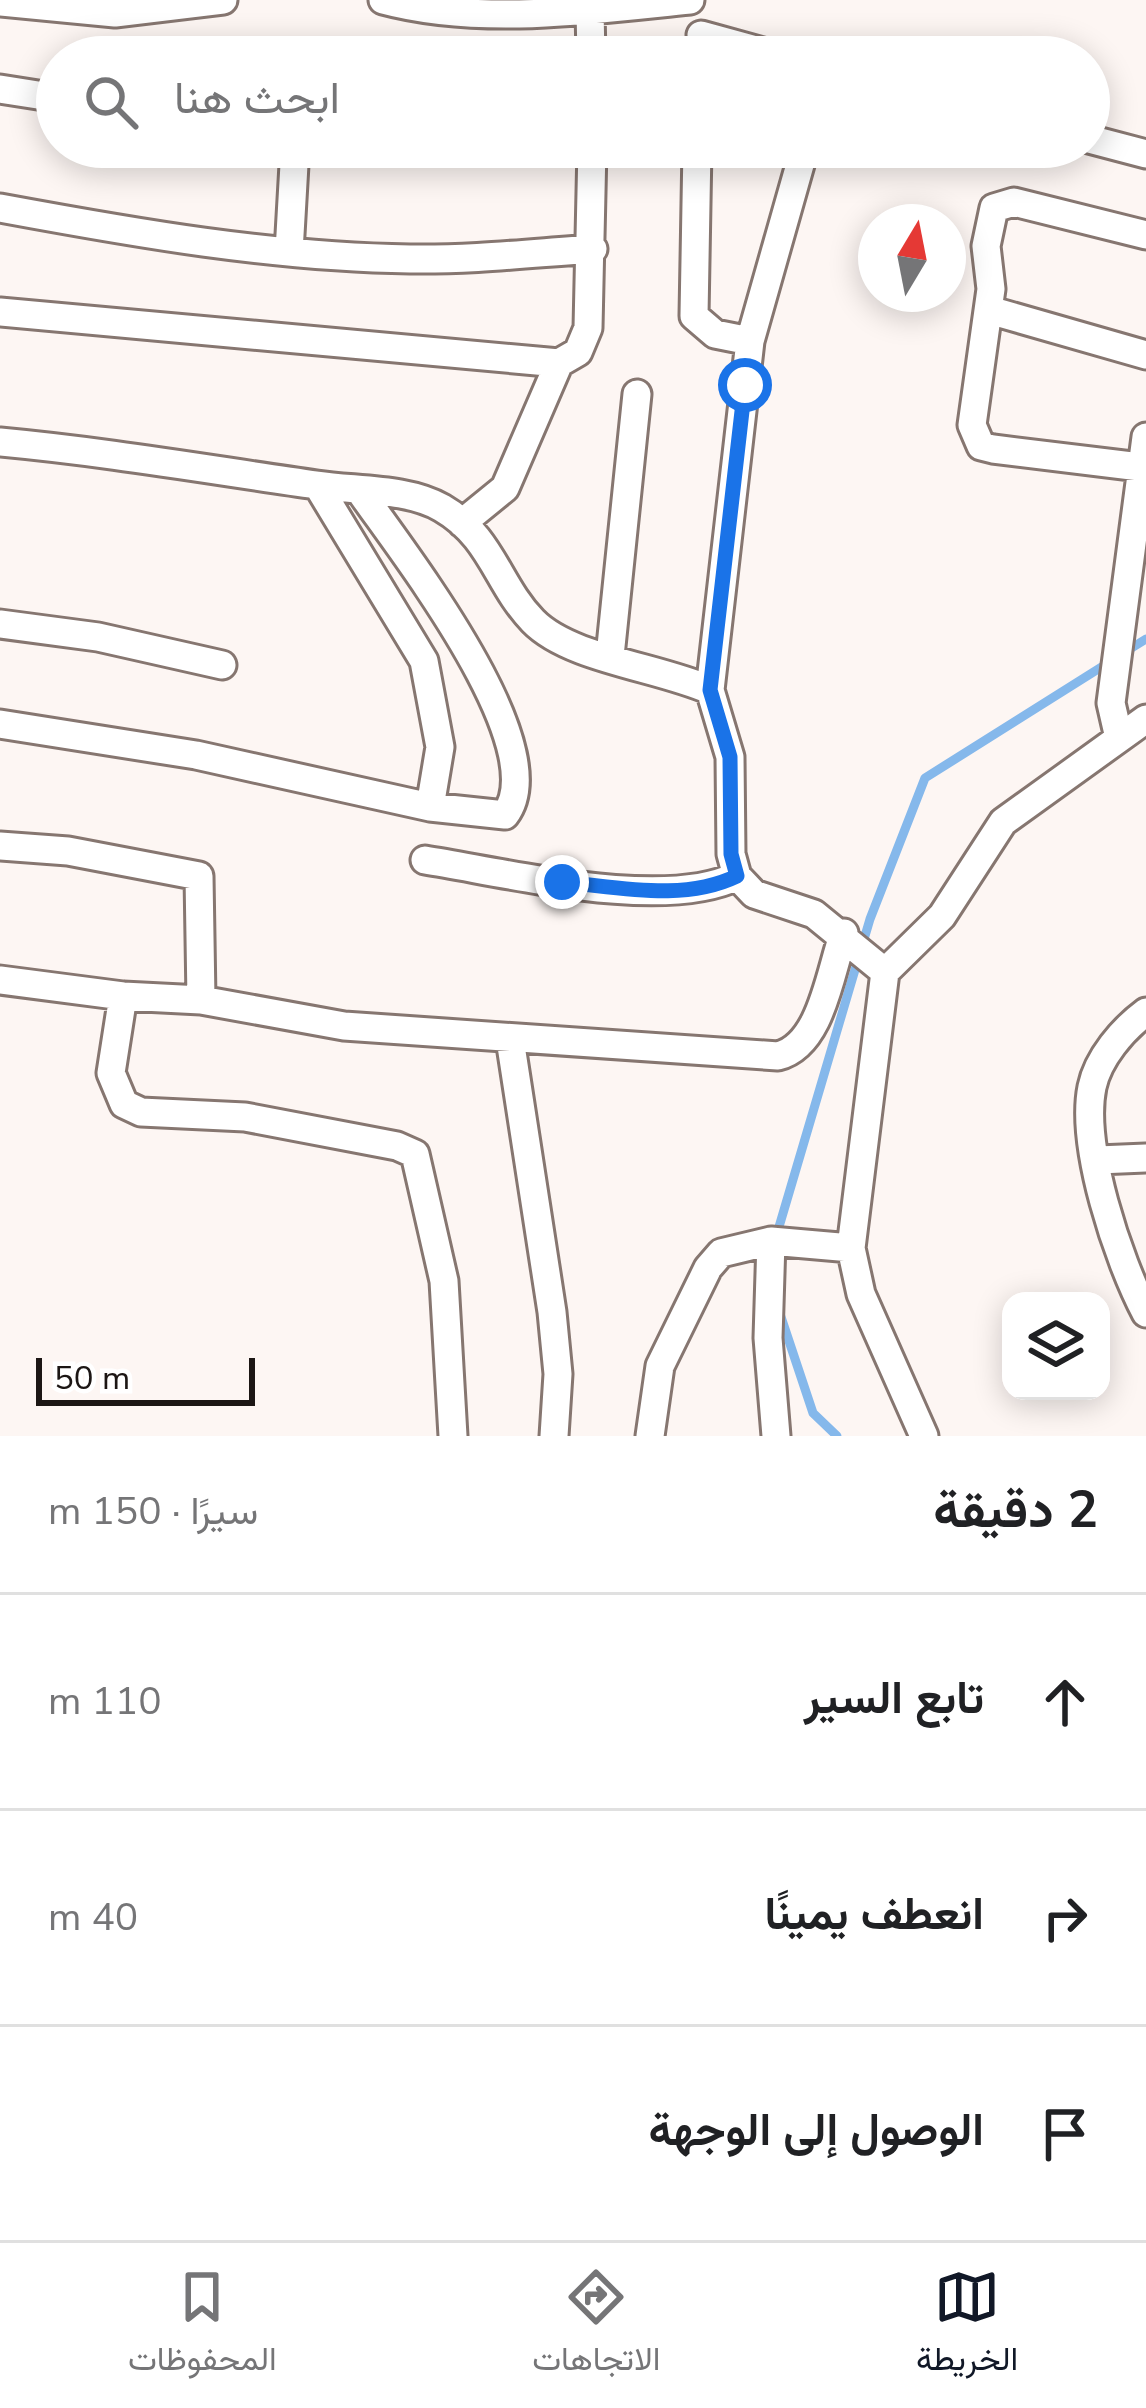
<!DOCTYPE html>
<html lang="ar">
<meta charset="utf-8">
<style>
:root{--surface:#fff;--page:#f6f6f6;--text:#202124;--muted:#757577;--line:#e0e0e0;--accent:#111827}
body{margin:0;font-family:"Nunito Sans",Vazirmatn,sans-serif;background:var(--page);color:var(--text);direction:rtl}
.controls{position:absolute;right:36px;bottom:36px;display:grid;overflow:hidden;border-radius:24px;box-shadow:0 6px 30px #0003}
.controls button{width:108px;height:108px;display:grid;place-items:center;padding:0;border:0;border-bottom:3px solid var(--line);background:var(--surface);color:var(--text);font:60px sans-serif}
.compass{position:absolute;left:858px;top:204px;width:108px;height:108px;border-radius:50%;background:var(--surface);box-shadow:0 6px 30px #0003;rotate:10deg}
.scale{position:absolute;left:36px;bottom:30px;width:219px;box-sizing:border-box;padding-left:12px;border:6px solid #1c1614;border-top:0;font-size:33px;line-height:42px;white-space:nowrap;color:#1c1614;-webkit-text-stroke:9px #fff;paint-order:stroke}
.stop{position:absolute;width:36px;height:36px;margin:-27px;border:9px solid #1a73e8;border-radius:50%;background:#fff}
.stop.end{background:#1a73e8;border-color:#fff;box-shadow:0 3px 12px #0008}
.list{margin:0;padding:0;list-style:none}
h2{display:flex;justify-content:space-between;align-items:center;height:156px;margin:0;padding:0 48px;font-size:51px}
h2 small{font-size:39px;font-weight:400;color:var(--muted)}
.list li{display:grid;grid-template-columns:78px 1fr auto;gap:36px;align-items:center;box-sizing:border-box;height:216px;padding:0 48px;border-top:3px solid var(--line)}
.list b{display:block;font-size:45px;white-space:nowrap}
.list em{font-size:39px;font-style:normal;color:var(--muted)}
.icon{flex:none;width:66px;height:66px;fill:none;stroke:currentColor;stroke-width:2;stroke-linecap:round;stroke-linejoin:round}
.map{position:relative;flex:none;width:1146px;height:1436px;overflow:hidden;direction:ltr}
.search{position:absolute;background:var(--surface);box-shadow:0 6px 30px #0003;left:36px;right:36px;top:36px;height:132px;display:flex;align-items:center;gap:30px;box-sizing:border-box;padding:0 42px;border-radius:66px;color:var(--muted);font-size:45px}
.sheet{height:804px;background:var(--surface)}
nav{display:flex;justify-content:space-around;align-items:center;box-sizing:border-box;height:168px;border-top:3px solid var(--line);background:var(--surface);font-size:33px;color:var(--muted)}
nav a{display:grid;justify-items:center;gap:6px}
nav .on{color:var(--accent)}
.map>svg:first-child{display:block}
</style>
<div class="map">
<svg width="1146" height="1436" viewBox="0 0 1146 1436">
<rect width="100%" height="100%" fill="#fdf6f3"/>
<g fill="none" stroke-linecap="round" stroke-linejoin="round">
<path stroke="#85b8eb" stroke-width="9" d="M1125 652 1146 639
M776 1237 870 919 925 778 1111 661
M779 1311 813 1413 837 1436"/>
<defs>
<path id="street" d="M383 0C480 26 591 10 690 0
M0 2 115 13 223 0
M590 10 591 57
M701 35 781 57
M0 89 57 98
M1089 139 1146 154
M697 147 694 316 715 334 750 341
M0 208C135 233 272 257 410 259 471 260 533 253 593 249
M289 252 295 147
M989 310 1146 355
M0 312 559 363
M0 442C107 452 211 470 317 485 356 491 408 488 442 508 492 537 497 584 533 621 570 659 659 667 710 690L730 757 731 854 737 876 754 894 814 914 885 972
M1140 467 993 449 981 446 972 425 991 289 986 246 994 208 1014 202 1146 235
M318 486 424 661 440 747 430 807
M462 523 505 488 559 363 578 352 588 328 592 147
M0 624 98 637 222 665
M610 656 637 394
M710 690 750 341 805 147
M0 724 196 755 430 807 505 815C557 747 400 549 360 491
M1119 738 1111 703 1146 437
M0 846 68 851 199 876 201 1000
M425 860C508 873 663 912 737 876
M0 980 123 996 201 1000 344 1026 778 1056C822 1045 830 971 844 933
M123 996 111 1073 124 1104 141 1112 245 1117 397 1146 415 1154 444 1281 453 1436
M1146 1012C1123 1029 1098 1058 1092 1087 1080 1146 1118 1260 1146 1313
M510 1039 552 1312 558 1374 554 1436
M1098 1160 1146 1158
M771 1241 768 1338 776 1436
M650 1436 660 1366 708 1268 721 1253 771 1241 851 1248
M924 1436 861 1294 851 1248 885 972 942 916 1003 822 1146 719"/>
</defs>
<use href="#street" stroke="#867670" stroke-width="33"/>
<use href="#street" stroke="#fff" stroke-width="27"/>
</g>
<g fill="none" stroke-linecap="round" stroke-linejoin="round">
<path stroke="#1a73e8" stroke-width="15" d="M562 882C620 887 683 902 737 876L731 854 730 757 710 690 745 385"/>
</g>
</svg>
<div class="controls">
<button><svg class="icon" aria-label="layers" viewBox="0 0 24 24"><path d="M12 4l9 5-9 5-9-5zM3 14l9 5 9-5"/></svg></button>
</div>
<svg class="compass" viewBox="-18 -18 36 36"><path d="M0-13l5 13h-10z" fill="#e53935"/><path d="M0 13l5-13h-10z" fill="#757577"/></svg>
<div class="scale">50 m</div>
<div class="stop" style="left:745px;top:385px"></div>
<div class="stop end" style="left:562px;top:882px"></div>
<div class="search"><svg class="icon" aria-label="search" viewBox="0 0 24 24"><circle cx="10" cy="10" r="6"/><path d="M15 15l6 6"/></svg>ابحث هنا</div>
</div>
<section class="sheet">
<h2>2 دقيقة<small>سيرًا · 150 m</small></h2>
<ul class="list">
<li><svg class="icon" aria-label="ahead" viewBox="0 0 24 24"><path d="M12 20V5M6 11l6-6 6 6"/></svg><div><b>تابع السير</b></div><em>110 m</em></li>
<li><svg class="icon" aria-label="right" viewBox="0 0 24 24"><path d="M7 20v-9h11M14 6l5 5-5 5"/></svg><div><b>انعطف يمينًا</b></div><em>40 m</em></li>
<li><svg class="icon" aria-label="arrive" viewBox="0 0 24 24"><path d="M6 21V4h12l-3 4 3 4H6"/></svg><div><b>الوصول إلى الوجهة</b></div></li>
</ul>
</section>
<nav>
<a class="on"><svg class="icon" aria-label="map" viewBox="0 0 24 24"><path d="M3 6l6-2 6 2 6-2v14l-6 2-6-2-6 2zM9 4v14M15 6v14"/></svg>الخريطة</a>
<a><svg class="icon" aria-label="directions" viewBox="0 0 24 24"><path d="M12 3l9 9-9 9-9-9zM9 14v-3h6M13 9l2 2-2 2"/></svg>الاتجاهات</a>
<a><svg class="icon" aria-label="saved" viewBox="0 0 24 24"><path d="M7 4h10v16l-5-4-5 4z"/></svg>المحفوظات</a>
</nav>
